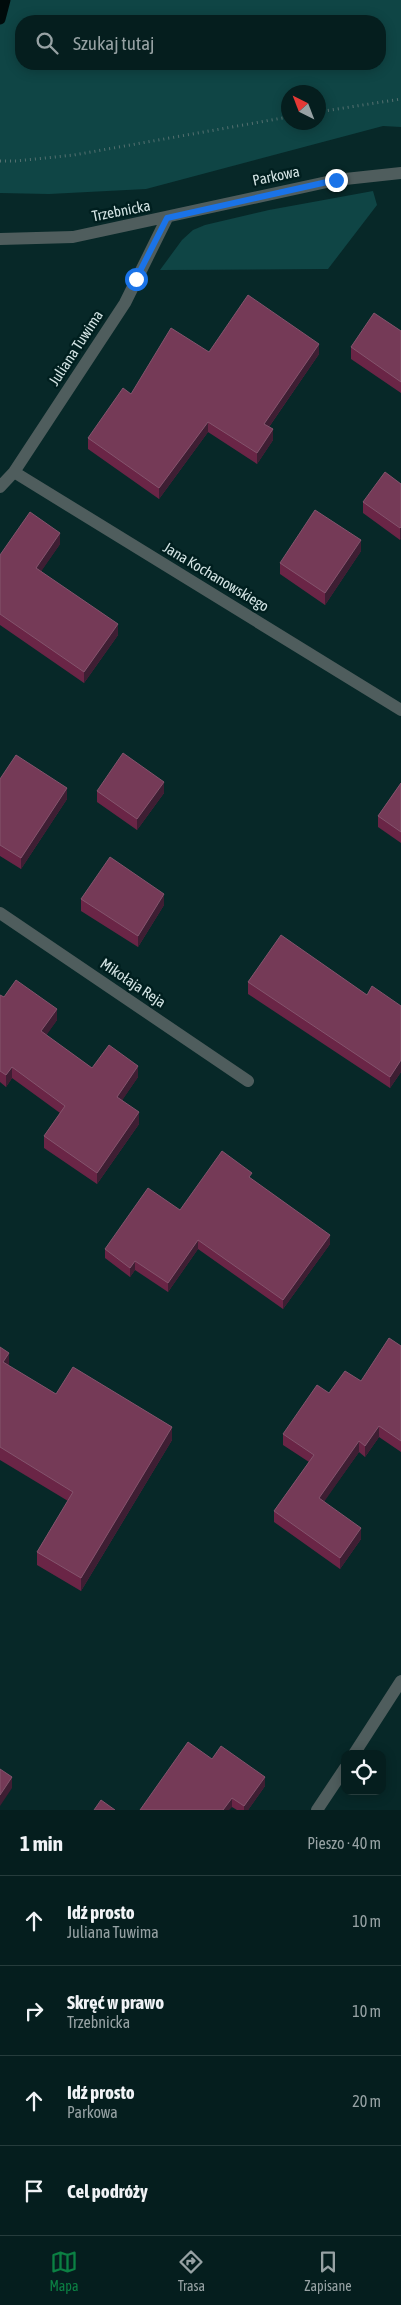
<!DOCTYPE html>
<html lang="pl">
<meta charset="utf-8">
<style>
:root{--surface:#051e1e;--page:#0e2727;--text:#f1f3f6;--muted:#97a2a4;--line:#263c3c;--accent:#0b8043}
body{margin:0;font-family:"Asap Condensed",sans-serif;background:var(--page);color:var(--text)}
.controls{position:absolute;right:15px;bottom:15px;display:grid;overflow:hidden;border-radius:10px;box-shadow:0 2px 12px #0003}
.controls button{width:45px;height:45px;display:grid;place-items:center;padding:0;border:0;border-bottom:1px solid var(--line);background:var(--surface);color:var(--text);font:25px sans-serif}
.compass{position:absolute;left:281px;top:85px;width:45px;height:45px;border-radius:50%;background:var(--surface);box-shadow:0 2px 12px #0003;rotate:318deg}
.stop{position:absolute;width:15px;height:15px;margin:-11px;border:4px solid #1a73e8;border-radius:50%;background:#fff}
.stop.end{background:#1a73e8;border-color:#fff;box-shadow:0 1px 5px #0008}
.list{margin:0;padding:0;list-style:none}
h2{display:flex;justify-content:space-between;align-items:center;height:65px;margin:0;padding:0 20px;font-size:21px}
h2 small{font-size:16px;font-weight:400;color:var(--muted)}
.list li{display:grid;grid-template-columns:32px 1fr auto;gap:15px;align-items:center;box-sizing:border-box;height:90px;padding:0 20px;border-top:1px solid var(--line)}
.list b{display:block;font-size:19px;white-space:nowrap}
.list p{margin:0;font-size:16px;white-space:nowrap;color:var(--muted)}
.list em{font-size:16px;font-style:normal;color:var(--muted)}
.icon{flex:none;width:28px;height:28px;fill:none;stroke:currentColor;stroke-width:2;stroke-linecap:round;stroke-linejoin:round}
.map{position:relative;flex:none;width:401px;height:1810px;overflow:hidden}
.search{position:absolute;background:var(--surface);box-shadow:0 2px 12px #0003;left:15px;right:15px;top:15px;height:55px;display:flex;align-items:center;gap:12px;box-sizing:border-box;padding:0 18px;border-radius:20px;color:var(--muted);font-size:19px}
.sheet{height:425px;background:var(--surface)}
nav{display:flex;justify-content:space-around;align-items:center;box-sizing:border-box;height:70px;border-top:1px solid var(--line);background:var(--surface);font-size:14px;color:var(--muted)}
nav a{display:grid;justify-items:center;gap:2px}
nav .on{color:var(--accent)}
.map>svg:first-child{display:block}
</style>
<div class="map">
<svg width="401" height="1810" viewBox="0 0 401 1810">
<rect width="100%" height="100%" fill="#072828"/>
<path fill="#0f4545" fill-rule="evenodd" d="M0 0H401V127L383 126 146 189 49 194 0 193ZM21 21H380V64H21ZM288 92H318V122H288Z
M373 191 377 205 328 269 160 270 182 240 193 230 205 225 269 210Z"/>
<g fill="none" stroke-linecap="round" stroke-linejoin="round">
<path stroke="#000b0b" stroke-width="11" d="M0 19 5 0"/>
<path stroke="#557070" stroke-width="3" stroke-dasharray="1 4" stroke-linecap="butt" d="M318 112 401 99
M0 161H16L74 155 288 117"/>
<path stroke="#4f5d5d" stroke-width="12" d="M0 239 73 237 336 180 401 173
M14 472 401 710
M0 487 14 472 125 303 167 218
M0 913 248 1081
M354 1754 401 1681
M317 1810 345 1768"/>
</g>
<path fill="#6a2546" d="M401 331V393L351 359V347Z
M209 352 319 354 269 427 273 440 257 464 208 432 159 499 88 449V438L131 394Z
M401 484V538L400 540 363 513V502Z
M60 544 41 571 118 635 84 683 0 625V555Z
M361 551 325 605 280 574V563Z
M0 779 67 799 21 869 0 856Z
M401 783V843L378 827V816Z
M97 791 164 793 137 830 97 802Z
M81 899 164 905 138 947 81 911Z
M248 982 367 995 401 1006V1072L390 1088 248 994Z
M0 995 4 997 57 1020 46 1035 92 1068 138 1077 122 1100 139 1124 97 1184 44 1148V1136L60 1113 12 1078 6 1087 0 1082Z
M252 1179 330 1244 283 1309 198 1249 168 1292 135 1270 130 1277 105 1258V1249L180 1210Z
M401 1346V1452L379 1437 365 1457 359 1452 324 1501 361 1539 340 1569 274 1522V1511L309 1462 283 1445V1434L329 1393 361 1381Z
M0 1347 9 1366 56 1394 172 1440 81 1591 37 1565V1552L68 1501 0 1460Z
M212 1759 265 1786 248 1810H237L232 1807Z"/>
<path fill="#3e1e33" d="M319 344V354L264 434V424Z
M208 422V432L159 499V488Z
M273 429V440L257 464V453Z
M401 527V538L400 540V528Z
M60 533V544L36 579V568Z
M361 540V551L325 605V593Z
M118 624V635L84 683V672Z
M164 782V793L137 830V819Z
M67 788V799L21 869V858Z
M164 894V905L138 947V936Z
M57 1009V1020L41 1043V1031Z
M401 1060V1072L390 1088V1077Z
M138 1066V1077L117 1108V1097Z
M12 1067V1078L6 1087V1075Z
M139 1112V1124L97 1184V1173Z
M330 1235V1244L283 1309V1300Z
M198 1240V1249L168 1292V1283Z
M135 1261V1270L130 1277V1268Z
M9 1353V1366L3 1362Z
M379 1426V1437L365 1457V1446Z
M172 1427V1440L81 1591V1578Z
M359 1441V1452L319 1509V1498Z
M361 1528V1539L340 1569V1558Z
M12 1777V1788L0 1806V1795Z
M265 1777V1786L248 1810H244V1806Z
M232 1798V1807L229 1810H223Z"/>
<path fill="#753a57" stroke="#84546d" d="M248 295 319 344 264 424 273 429 257 453 208 422 159 488 88 438 123 388 131 394 171 328 209 352Z
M374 313 401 331V382L351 347Z
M385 472 401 484V527L400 528 363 502Z
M315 510 361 540 325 593 280 563Z
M30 512 60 533 36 568 118 624 84 672 0 614V555Z
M123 753 164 782 137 819 97 791Z
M16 755 67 788 21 858 0 845V779Z
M401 783V832L378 816Z
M110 857 164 894 138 936 81 899Z
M281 935 367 995 372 986 401 1006V1060L390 1077 248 982Z
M16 980 57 1009 41 1031 92 1068 109 1045 138 1066 117 1097 139 1112 97 1173 44 1136 65 1106 12 1067 6 1075 0 1071V995L4 997Z
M222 1151 252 1173 249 1177 330 1235 283 1300 198 1240 168 1283 135 1261 130 1268 105 1249 148 1188 180 1210Z
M389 1338 401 1346V1441L379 1426 365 1446 359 1441 319 1498 361 1528 340 1558 274 1511 314 1455 283 1434 317 1385 329 1393 345 1371 361 1381Z
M0 1347 9 1353 3 1362 56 1394 73 1367 172 1427 81 1578 37 1552 73 1492 0 1447Z
M188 1742 212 1759 221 1746 265 1777 244 1806 232 1798 223 1810H140Z
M0 1769 12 1777 0 1795Z
M101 1800 115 1810H94Z"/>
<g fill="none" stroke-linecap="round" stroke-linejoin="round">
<path stroke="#1a73e8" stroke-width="6" d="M136 279 167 218 336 180"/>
</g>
<g text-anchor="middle" stroke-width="5" stroke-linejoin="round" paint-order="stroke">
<g font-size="15" fill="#d3e4e4" stroke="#001f1f">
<text transform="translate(276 176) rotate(-12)" y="5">Parkowa</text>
<text transform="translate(121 211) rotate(-11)" y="5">Trzebnicka</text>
<text transform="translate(76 348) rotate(-57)" y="5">Juliana Tuwima</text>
<text transform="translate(216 577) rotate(31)" y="5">Jana Kochanowskiego</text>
<text transform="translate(133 983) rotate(34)" y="5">Mikołaja Reja</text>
</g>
</g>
</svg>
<div class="controls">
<button><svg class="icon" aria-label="locate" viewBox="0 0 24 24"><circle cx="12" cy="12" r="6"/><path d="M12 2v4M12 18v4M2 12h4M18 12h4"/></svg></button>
</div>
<svg class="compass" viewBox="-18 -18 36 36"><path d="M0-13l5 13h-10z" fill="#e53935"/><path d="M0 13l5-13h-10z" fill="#97a2a4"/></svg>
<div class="stop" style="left:136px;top:279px"></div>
<div class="stop end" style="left:336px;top:180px"></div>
<div class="search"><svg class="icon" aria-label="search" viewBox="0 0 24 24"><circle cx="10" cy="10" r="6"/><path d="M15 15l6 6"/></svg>Szukaj tutaj</div>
</div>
<section class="sheet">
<h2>1 min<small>Pieszo · 40 m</small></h2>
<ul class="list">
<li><svg class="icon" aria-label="ahead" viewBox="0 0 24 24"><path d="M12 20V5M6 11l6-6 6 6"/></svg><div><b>Idź prosto</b><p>Juliana Tuwima</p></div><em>10 m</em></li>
<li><svg class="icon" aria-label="right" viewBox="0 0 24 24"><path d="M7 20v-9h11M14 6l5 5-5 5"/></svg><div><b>Skręć w prawo</b><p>Trzebnicka</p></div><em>10 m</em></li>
<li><svg class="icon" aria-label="ahead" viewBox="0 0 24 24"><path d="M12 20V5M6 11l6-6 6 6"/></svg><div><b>Idź prosto</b><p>Parkowa</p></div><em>20 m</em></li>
<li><svg class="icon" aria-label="arrive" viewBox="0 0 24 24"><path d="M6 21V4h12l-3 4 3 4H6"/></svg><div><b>Cel podróży</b></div></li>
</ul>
</section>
<nav>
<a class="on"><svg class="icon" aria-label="map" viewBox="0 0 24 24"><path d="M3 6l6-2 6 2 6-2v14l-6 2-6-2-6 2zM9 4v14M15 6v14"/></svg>Mapa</a>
<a><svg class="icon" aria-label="directions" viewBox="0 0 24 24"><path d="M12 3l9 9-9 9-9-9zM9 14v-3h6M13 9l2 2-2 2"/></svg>Trasa</a>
<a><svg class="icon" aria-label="saved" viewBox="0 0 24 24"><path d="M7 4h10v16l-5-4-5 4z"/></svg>Zapisane</a>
</nav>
